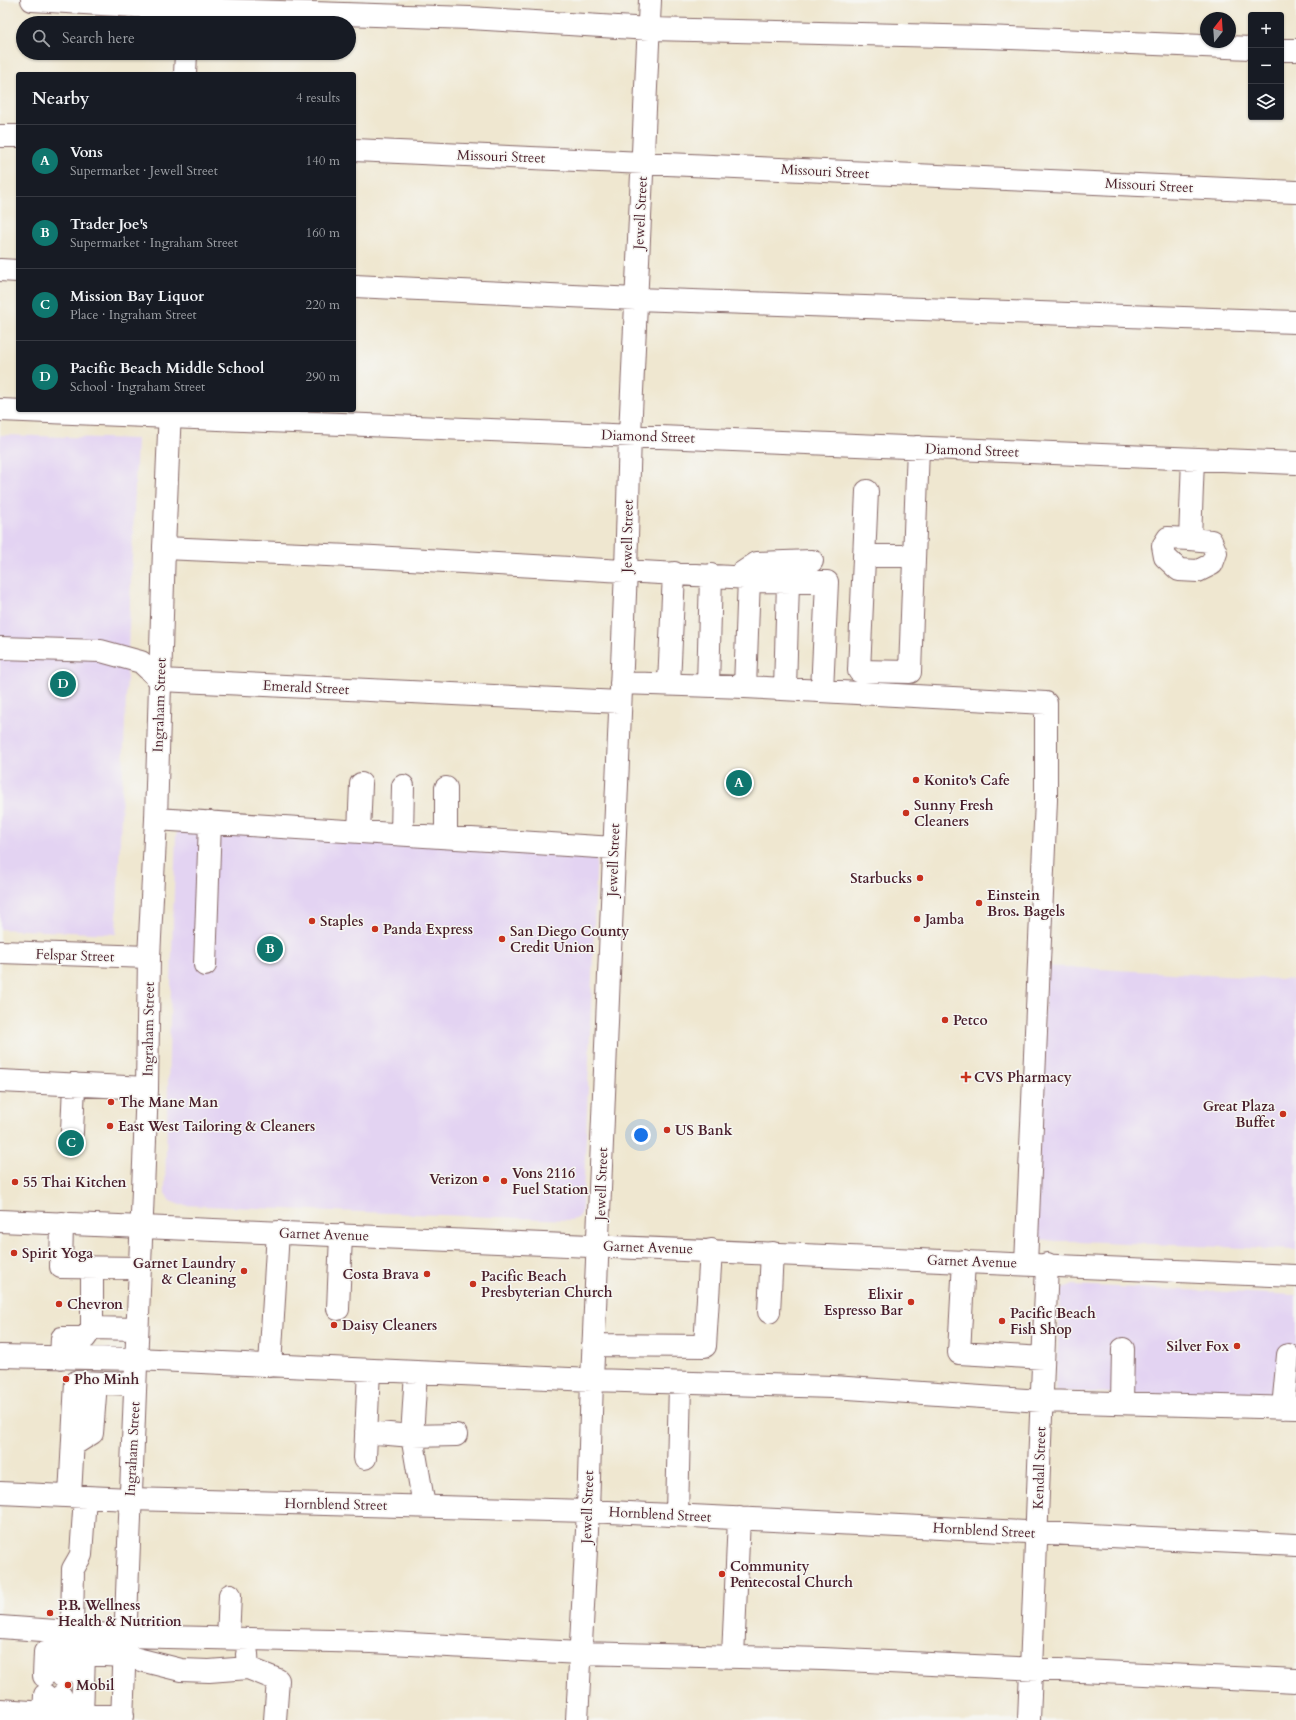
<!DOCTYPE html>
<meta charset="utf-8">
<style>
:root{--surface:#171b24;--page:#20242c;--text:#f1f3f6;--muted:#9ea1a6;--line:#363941;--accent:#0f766e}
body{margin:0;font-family:Cardo,serif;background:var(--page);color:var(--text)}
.controls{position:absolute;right:12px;top:12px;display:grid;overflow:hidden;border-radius:4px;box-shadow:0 1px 3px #0004}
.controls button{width:36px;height:36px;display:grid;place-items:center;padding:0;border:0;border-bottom:1px solid var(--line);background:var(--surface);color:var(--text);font:20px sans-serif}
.compass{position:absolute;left:1200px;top:12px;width:36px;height:36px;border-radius:50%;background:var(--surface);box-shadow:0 1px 3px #0004;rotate:17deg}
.you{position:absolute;left:641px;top:1135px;width:14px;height:14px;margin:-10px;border:3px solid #fff;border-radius:50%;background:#1a73e8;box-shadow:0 0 0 6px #1a73e833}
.badge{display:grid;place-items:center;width:26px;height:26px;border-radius:50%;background:var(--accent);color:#fff;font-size:13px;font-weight:700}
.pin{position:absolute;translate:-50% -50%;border:2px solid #fff;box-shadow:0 1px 4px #0006}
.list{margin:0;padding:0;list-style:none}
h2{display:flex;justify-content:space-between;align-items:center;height:52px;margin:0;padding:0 16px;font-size:17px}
h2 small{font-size:13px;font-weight:400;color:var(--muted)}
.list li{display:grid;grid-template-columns:26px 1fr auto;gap:12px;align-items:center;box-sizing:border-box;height:72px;padding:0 16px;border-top:1px solid var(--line)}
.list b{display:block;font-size:15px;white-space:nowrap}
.list p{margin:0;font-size:13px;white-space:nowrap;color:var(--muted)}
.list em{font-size:13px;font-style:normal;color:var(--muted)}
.icon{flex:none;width:22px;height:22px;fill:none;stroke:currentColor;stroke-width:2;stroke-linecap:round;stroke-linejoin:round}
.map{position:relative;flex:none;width:1296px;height:1720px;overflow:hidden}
.search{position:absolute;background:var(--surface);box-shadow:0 1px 3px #0004;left:16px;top:16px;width:340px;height:44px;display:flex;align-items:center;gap:10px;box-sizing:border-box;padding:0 14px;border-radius:22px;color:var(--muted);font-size:15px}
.panel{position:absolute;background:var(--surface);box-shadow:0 1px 3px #0004;left:16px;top:72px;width:340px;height:340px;border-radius:4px}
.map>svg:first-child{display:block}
</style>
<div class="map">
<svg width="1296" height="1720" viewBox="0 0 1296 1720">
<rect width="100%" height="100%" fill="#f6f6f2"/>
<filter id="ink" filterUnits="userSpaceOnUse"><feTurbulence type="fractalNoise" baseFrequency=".025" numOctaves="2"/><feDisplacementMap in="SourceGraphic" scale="8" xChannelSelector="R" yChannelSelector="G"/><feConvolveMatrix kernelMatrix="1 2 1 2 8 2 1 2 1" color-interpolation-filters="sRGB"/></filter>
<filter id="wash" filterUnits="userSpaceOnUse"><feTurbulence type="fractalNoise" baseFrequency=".012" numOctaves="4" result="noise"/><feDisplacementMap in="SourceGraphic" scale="16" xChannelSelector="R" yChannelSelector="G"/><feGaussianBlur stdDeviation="0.9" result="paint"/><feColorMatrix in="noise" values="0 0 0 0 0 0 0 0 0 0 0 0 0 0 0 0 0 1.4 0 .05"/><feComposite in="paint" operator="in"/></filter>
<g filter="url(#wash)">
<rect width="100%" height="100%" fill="#efe7d0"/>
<path fill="#e3d3f2" d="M0 435 137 439 116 934 0 929Z
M178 829 597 850 585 1163 582 1206 581 1214 578 1218 572 1220 180 1205 170 1201 165 1193V1187L173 917 176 836Z
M1046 966 1296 980V1250L1078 1241H1056L1040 1239 1036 1235Z
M1071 1285 1296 1295V1399L1055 1391 1061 1294 1063 1288Z"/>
</g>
<g filter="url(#ink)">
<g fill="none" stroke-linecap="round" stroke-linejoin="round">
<defs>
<path id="minor" d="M32 0 188 9 470 18 650 29 985 37 1251 48
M1281 50H1296
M0 136H18
M354 150 1296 192
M0 270 18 271
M354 286 636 299 1296 322
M0 410 1296 463
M867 491 859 671 910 672 918 447
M1190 539 1168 538 1163 546 1165 557 1179 570 1198 571 1212 564 1216 553 1211 541 1190 539 1193 459
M164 548 374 557 749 578 745 687
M864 556H914
M736 577 757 563 812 561
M749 581 827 582 822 691
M0 648 101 651 141 662 160 680 620 702
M621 683 745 687 1046 703V800L1026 1264
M669 684 674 573
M708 685 711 575
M785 689 788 582
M446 788V837
M156 819 614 848
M359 832 361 784
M402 834 403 786
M0 952 149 957
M205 965 210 822
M0 1081 147 1088
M72 1132 74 1084
M62 1223 61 1267 140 1268
M964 1261 959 1353 1043 1358
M92 1268V1328L137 1329
M338 1309 341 1235
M769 1312 772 1253
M593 1345 705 1346 711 1250
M0 1356 136 1359 592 1380 833 1387 1041 1401 1296 1408
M61 1358 62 1338H85L92 1328
M270 1366 278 1232
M1122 1403 1123 1349
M1283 1408 1288 1355
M366 1432 412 1436 416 1372
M73 1445 92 1433 96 1383
M365 1458 369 1370
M0 1493 130 1499 588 1511 1296 1545
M70 1496 76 1382 135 1384
M424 1506 412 1436 456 1435
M677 1515 680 1383
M0 1627 126 1636 372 1642 580 1653 823 1659 1296 1681
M72 1632 73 1569 81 1555 85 1497
M228 1638 230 1595
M247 1654 248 1668 278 1680 275 1720
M733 1657 739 1518
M44 1676 45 1652 63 1653
M62 1676 63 1653 125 1656 181 1670 209 1671 248 1668
M61 1696V1714L123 1716
M0 1710 61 1714V1720
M44 1713 45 1695
M82 1715 84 1654
M577 1720 588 1511 592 1380 626 570 630 435 650 0
M1029 1720 1047 1264"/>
<path id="major" d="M188 23 189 0
M185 74 186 53
M0 1221 1296 1276
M122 1720 147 1088 149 957 156 819 164 548 170 410"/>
</defs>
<use href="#minor" stroke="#846565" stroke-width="24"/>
<use href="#major" stroke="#846565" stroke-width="24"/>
<use href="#minor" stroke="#fff" stroke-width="22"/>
<use href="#major" stroke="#fff" stroke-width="22"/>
</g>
</g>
<g fill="#c8321e" stroke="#f6f6f2" stroke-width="1.5">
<circle cx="916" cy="780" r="4"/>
<circle cx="906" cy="813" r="4"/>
<circle cx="920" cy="878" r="4"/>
<circle cx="979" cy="903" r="4"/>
<circle cx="917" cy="919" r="4"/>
<circle cx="312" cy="921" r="4"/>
<circle cx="375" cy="929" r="4"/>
<circle cx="502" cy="939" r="4"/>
<circle cx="945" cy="1020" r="4"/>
<path d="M964 1071h4v4h4v4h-4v4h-4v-4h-4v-4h4z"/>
<circle cx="111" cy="1102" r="4"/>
<circle cx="1283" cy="1114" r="4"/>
<circle cx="110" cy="1126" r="4"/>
<circle cx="667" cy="1130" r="4"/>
<circle cx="486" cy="1179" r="4"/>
<circle cx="504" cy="1181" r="4"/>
<circle cx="15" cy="1182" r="4"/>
<circle cx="14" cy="1253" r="4"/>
<circle cx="244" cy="1271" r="4"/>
<circle cx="427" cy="1274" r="4"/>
<circle cx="473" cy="1284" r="4"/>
<circle cx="911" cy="1302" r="4"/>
<circle cx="59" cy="1304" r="4"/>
<circle cx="1002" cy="1321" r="4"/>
<circle cx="334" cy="1325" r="4"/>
<circle cx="1237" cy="1346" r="4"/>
<circle cx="66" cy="1379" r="4"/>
<circle cx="722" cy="1574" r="4"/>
<circle cx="50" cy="1613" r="4"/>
<circle cx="68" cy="1685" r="4"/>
</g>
<g text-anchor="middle" stroke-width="3" stroke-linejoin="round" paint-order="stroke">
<g font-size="14" fill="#4a1f2b" stroke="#f6f6f2">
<text transform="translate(501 156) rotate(2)" y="5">Missouri Street</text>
<text transform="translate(825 171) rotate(3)" y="5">Missouri Street</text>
<text transform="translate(1149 185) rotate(3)" y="5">Missouri Street</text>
<text transform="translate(640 213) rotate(-87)" y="5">Jewell Street</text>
<text transform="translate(648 436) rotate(2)" y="5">Diamond Street</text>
<text transform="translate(972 450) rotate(2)" y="5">Diamond Street</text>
<text transform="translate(627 536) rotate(-89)" y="5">Jewell Street</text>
<text transform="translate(306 687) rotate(3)" y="5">Emerald Street</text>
<text transform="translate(159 705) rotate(-88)" y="5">Ingraham Street</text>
<text transform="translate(613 860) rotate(-88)" y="5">Jewell Street</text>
<text transform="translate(75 955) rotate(2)" y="5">Felspar Street</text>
<text transform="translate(148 1029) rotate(-89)" y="5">Ingraham Street</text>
<text transform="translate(601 1184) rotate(-88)" y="5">Jewell Street</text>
<text transform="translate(324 1234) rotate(2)" y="5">Garnet Avenue</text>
<text transform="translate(648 1247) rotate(2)" y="5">Garnet Avenue</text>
<text transform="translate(972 1261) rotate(2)" y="5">Garnet Avenue</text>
<text transform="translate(132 1449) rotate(-87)" y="5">Ingraham Street</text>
<text transform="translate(1039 1468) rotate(-88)" y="5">Kendall Street</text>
<text transform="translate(336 1504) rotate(1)" y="5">Hornblend Street</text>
<text transform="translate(587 1507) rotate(-88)" y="5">Jewell Street</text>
<text transform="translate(660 1514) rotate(3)" y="5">Hornblend Street</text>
<text transform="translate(984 1530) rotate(3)" y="5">Hornblend Street</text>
</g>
<g font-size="14" font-weight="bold" fill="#4a1f2b" stroke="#f6f6f2" text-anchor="start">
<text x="924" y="785">Konito's Cafe</text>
<text x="914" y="810">Sunny Fresh<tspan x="914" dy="16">Cleaners</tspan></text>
<text x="912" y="883" text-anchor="end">Starbucks</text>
<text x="987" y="900">Einstein<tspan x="987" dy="16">Bros. Bagels</tspan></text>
<text x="925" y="924">Jamba</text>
<text x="320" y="926">Staples</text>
<text x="383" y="934">Panda Express</text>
<text x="510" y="936">San Diego County<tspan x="510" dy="16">Credit Union</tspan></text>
<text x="953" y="1025">Petco</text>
<text x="974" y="1082">CVS Pharmacy</text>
<text x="119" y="1107">The Mane Man</text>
<text x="1275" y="1111" text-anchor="end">Great Plaza<tspan x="1275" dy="16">Buffet</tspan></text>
<text x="118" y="1131">East West Tailoring &amp; Cleaners</text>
<text x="675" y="1135">US Bank</text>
<text x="512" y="1178">Vons 2116<tspan x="512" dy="16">Fuel Station</tspan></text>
<text x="478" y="1184" text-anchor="end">Verizon</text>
<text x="23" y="1187">55 Thai Kitchen</text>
<text x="22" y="1258">Spirit Yoga</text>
<text x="236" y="1268" text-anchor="end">Garnet Laundry<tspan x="236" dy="16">&amp; Cleaning</tspan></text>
<text x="419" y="1279" text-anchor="end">Costa Brava</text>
<text x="481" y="1281">Pacific Beach<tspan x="481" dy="16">Presbyterian Church</tspan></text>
<text x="903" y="1299" text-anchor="end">Elixir<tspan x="903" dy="16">Espresso Bar</tspan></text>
<text x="67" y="1309">Chevron</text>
<text x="1010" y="1318">Pacific Beach<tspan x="1010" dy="16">Fish Shop</tspan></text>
<text x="342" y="1330">Daisy Cleaners</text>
<text x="1229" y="1351" text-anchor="end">Silver Fox</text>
<text x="74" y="1384">Pho Minh</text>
<text x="730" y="1571">Community<tspan x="730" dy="16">Pentecostal Church</tspan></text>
<text x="58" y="1610">P.B. Wellness<tspan x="58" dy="16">Health &amp; Nutrition</tspan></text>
<text x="76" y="1690">Mobil</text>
</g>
</g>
</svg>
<div class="controls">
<button>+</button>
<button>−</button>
<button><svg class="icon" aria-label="layers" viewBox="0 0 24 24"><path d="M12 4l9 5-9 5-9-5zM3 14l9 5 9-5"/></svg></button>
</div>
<svg class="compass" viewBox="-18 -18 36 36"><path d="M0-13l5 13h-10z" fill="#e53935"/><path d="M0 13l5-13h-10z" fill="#9ea1a6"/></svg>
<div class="you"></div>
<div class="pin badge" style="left:739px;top:783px">A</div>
<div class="pin badge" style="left:270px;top:949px">B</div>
<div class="pin badge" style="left:71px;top:1143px">C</div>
<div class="pin badge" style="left:63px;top:684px">D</div>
<div class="search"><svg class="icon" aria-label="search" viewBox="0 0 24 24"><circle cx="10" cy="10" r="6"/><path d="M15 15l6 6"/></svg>Search here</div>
<section class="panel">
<h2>Nearby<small>4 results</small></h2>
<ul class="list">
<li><span class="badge">A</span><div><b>Vons</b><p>Supermarket · Jewell Street</p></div><em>140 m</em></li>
<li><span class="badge">B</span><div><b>Trader Joe's</b><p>Supermarket · Ingraham Street</p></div><em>160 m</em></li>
<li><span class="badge">C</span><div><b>Mission Bay Liquor</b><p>Place · Ingraham Street</p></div><em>220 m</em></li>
<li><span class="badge">D</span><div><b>Pacific Beach Middle School</b><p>School · Ingraham Street</p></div><em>290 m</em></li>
</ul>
</section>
</div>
